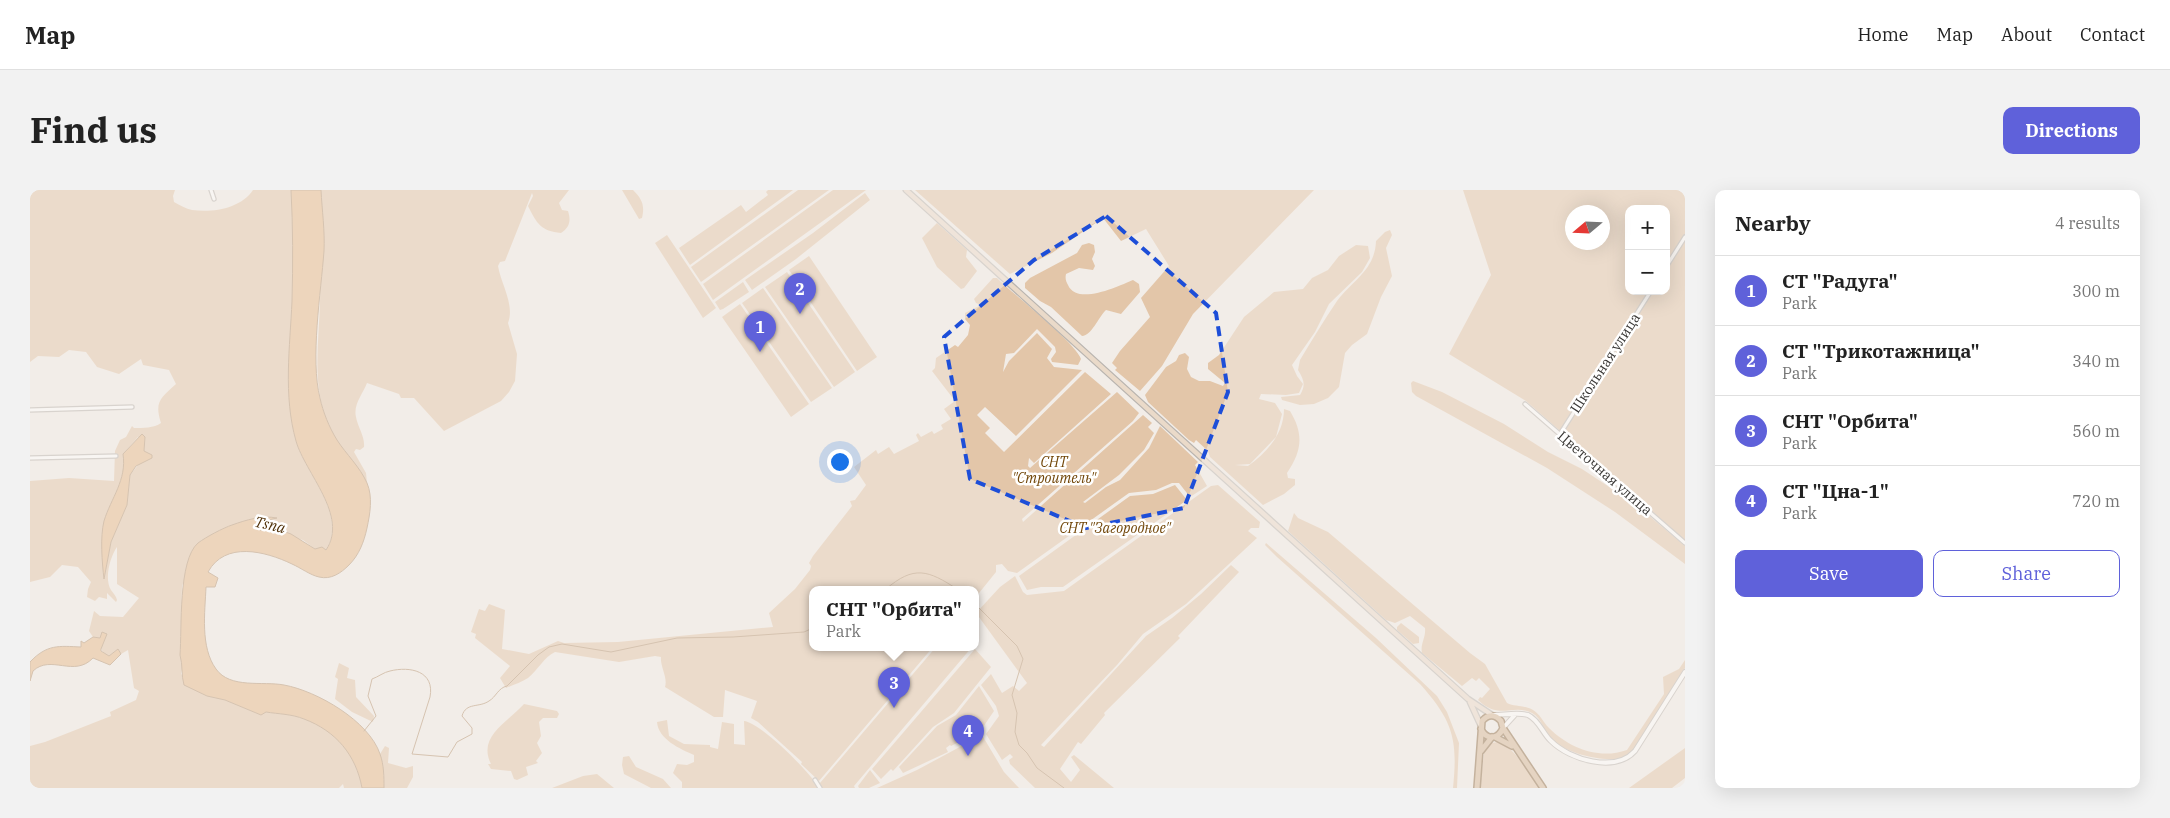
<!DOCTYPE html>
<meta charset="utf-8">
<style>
:root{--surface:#fff;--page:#f2f2f2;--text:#222;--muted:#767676;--line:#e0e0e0;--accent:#5f61da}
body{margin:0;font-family:"IBM Plex Serif",serif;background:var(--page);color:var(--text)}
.controls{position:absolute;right:15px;top:15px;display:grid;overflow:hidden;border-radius:10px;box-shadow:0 5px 20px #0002}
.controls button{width:45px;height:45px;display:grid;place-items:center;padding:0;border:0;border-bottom:1px solid var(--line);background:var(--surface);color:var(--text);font:25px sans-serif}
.compass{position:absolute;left:1535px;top:15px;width:45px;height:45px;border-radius:50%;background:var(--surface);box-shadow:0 5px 20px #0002;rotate:251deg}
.you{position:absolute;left:809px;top:271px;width:18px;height:18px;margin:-12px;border:4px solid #fff;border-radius:50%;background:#1a73e8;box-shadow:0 0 0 8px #1a73e833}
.badge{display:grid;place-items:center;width:32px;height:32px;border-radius:50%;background:var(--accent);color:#fff;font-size:16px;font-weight:700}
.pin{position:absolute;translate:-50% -41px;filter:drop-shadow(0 1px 2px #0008)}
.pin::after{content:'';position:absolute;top:26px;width:18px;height:15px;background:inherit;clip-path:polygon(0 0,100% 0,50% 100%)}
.popup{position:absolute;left:779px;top:396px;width:170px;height:65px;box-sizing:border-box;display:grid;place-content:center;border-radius:10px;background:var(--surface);filter:drop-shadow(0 1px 4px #0005);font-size:16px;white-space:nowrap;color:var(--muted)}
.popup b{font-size:19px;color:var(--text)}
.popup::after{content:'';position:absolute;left:50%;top:100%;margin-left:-10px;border:10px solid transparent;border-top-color:var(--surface)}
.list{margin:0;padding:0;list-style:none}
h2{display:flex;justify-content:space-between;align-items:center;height:65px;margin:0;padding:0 20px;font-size:21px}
h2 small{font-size:16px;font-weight:400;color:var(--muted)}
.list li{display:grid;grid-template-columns:32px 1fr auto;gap:15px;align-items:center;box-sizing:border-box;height:70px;padding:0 20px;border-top:1px solid var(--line)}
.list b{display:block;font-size:19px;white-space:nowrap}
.list p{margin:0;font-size:16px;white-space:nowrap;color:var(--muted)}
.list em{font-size:16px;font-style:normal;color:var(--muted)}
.actions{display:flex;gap:10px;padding:15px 20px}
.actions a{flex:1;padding:11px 0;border:1px solid var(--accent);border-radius:10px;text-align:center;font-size:18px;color:var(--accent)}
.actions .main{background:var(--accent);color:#fff}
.map{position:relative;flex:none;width:1655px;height:598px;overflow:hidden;border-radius:10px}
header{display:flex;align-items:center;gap:30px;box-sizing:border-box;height:70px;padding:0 25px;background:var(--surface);border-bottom:1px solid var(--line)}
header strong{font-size:24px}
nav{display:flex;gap:28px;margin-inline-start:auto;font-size:18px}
.intro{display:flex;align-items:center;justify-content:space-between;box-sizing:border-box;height:120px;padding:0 30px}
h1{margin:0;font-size:35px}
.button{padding:12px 22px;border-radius:10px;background:var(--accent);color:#fff;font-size:18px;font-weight:700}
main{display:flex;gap:30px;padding:0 30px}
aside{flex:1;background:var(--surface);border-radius:10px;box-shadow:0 5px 20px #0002}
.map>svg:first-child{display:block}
</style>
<header>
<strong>Map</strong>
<nav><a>Home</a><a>Map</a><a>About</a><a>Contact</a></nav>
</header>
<div class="intro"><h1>Find us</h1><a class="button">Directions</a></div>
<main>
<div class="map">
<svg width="1655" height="598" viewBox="0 0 1655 598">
<rect width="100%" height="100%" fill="#f2ede8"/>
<path fill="#e3c6a9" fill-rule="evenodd" d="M0 0H145L143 6 144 12C150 15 156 19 162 20 184 23 211 18 223 0H261C263 37 263 74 262 111 260 157 253 205 266 251 275 283 318 325 296 360L285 359 273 350 228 340 243 334 232 331 245 329 227 328 209 333 194 338 168 353 152 396 150 465 153 474 151 484 177 506 195 510 231 525 235 522C248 524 262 524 274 529 306 540 326 565 332 598H314L313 594 309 598H0V556L15 552 81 526 80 522 106 510 109 501 104 498 98 460 91 464 88 459 79 466C70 463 71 457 71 448L63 447 59 441 64 421 70 426 93 427 109 408 87 394V357C80 367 74 389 81 400 84 404 86 406 87 410L86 412 77 403V409L69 407 65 411 57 407 58 399 61 392 48 377 32 375 20 387 0 392V291L39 288 84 291 85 261 90 250 96 247 102 236 104 238C113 238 124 238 131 233 124 211 131 208 146 194L139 180 113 175 111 169 89 184 67 177 56 162 39 160 29 167 8 166 0 172ZM108 247H115L114 261 117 264 100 285 97 315 81 352 74 389 72 346 90 293 95 275 93 264Z
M291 0H539L529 13 532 20 538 21C541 30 540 37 531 43 511 41 507 34 498 16L503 6 502 3 475 71 470 72 468 76C471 94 485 115 478 133L487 164 485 191 479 202 471 211 414 241 384 208H371L369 204 337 193C333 204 323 214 326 227 328 238 335 246 334 257L330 260 326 259 324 262 336 283 337 293C325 274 308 256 299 236 281 195 289 154 290 111 291 74 291 37 291 0Z
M592 0H603C612 9 615 15 612 28L609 29Z
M738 0H763L660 75 649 58 711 15 716 22 738 5 736 2Z
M768 0H799L671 92 661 77Z
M803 0H836L683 110 673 94Z
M885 0H1284L1163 124 1132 176 1110 201 1085 180 1087 178 1082 173 1090 161 1120 127 1111 108 1139 76 1116 39 1091 51 1073 28 1022 63 980 84Z
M1433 0H1655V351L1496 211 1419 164 1461 85ZM1599 19H1636V101H1599ZM1542 22H1572V52H1542Z
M835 3 840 10 766 69 722 100 715 90 783 43Z
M907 33 937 60 936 67 947 81 934 98 931 99 907 77 892 48Z
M1360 40 1362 45 1356 58 1362 86 1351 107 1337 144 1322 155 1315 163 1309 197 1298 208 1284 214 1270 215 1252 210 1251 207 1270 205C1276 195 1274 190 1268 180L1270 170C1282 150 1294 130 1307 111 1323 90 1345 80 1346 51L1355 42Z
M637 45 686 118 673 128 625 53Z
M1059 53 1064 55 1065 62 1062 69 1065 76 1063 80 1049 78 1036 84C1035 89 1036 91 1038 95 1047 116 1089 96 1103 90L1109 94 1110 102 1091 124 1076 120C1068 128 1062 145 1052 146L1021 117 1010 111 995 98V93L1000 88 1047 63 1052 55Z
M1326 55 1338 56 1340 68 1332 82 1299 114 1285 142 1262 175 1267 186 1273 194 1269 203 1256 205 1231 204 1229 209 1245 213 1252 224 1246 247 1220 274 1205 275 1218 276C1237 262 1254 244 1254 219L1260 221C1274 244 1272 261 1257 283L1258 288 1265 289V295L1254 304 1233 315 1180 267 1178 261 1166 250 1164 253 1159 250 1118 212 1115 205 1136 177 1146 171 1149 165 1155 163 1159 167 1157 179 1161 187 1169 191H1180L1193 196 1195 193 1178 179V173L1189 165 1214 127 1244 102 1273 99 1282 88 1298 80 1309 66Z
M779 66 847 167 827 181 759 80Z
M757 82 825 182 804 197 735 97Z
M963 88H967C983 104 1046 153 1051 169L1048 175 1022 172 1021 169 1026 162 1025 157 1007 139 984 163 976 164 973 182 979 171 1007 143 1022 159 1017 168 1024 177 1052 180 986 246 955 217 947 225 960 238 955 243 974 262 1055 182 1081 204 1004 273 999 268 998 276 1000 278 1087 202 1109 223 1103 231 992 329 993 332 1113 225 1122 233 1118 237 1124 243 1114 260 1089 285 1053 312 1055 313 1076 297 1090 290 1119 258 1130 236 1168 272 1165 275 1177 296 1160 307 1149 293H1142L1126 300 1099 303 987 383 978 381 972 374 966 375V382L945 408V399H783V457H903L789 591 771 574 772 572 728 532 721 528 727 511 695 500 693 527H684L635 497C638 487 630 477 631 467L625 466 589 472 525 462C514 467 508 480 498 488 492 492 483 495 476 498L470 488 480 476 445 448 446 444 441 442 449 419 455 421 459 414 475 420 472 459 499 464 528 451 534 453 588 452 743 437 739 423 765 399 780 380 781 376 779 373 783 366 822 316 820 311 825 310 836 295 824 277 846 260 848 264 859 257 864 264 889 251 886 245 888 243 891 247 902 241 904 244 913 239 911 235 921 229 914 219 925 211 902 181 905 178 906 168 925 155 928 157 938 145 940 135 935 129V123L951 115 946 113 944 109Z
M713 92 719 102 693 119 690 120 685 112Z
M733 98 802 198 781 212 712 113Z
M710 114 779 214 761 227 692 127Z
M1383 191 1412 202 1474 234 1518 262 1552 279 1605 314 1655 356V374L1585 322 1517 278 1386 206 1382 202 1381 193Z
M1145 295 1157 310 1033 397H1011L997 400 989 386 1100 306 1123 304Z
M1188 295 1230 332 1229 338H1221L1218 341 1227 348 1156 414 1113 444 1087 475 1011 555 1014 557 1116 446 1142 428 1171 404 1201 375 1209 382 1148 446 1150 448 1074 523 1075 525 1051 554 1048 552 1030 579 1041 592 1050 580 1041 567 1044 565 1084 598H1005L980 574 979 570 983 567 980 564 972 570 956 544 969 526 966 516 951 495 961 484 972 503 983 496 989 501 997 493 946 423 970 397 985 386 993 402 997 405 1034 401 1181 296Z
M1264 323 1268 328 1298 342 1440 463 1455 474 1477 513C1485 517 1495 515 1503 520 1510 524 1513 532 1519 538 1539 558 1569 570 1597 560L1634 504 1633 487 1649 479 1655 470V478L1606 557C1602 561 1600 565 1595 567 1576 574 1536 563 1522 550 1514 542 1512 528 1502 523 1482 513 1470 531 1448 510L1450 507 1452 508 1460 499 1449 488 1446 491 1442 488 1432 496 1392 463C1390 454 1396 448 1395 438L1380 426 1365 433 1356 430 1258 341Z
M1236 353 1346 448 1407 506 1417 522 1429 553 1427 598H1423C1428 549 1423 531 1390 494L1247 367 1235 355Z
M1371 433 1389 447V453L1383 454 1367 440V437Z
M906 457H942L824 596 825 598H791L790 593Z
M945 459 961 477 924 523 903 537 863 581 861 579 851 589 842 579Z
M309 473 319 478 317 488 325 490 326 507 344 526 343 532 322 522 305 509 308 489 305 487Z
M949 496 964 521 951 540 921 556 920 555 916 558 918 562 873 583 869 577 907 536 926 525Z
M494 514 527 521 529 524 527 528H513L509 532 511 546 507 553 512 563 506 571 508 573 496 577 498 585 487 590 484 589 481 581 461 579 458 574H461C447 546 478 532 494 514Z
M637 530 639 546 654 554 680 555V557L688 559 692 532 704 534V554L715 555 714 531C730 532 782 584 789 598H652V592L643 583 647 574 657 575 664 572V565C650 559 628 549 627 532Z
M952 545 974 582 989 598H847L887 580Z
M1468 552C1486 558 1498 583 1509 598H1450L1454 563 1460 553Z
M355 556 359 558 358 573 376 578 383 576V587L377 598H354V583L350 564Z
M1655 558V588L1642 598H1599Z
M599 566 606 577 633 589 641 598H621L594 584 592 575 593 567Z
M840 580 850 593 839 598H829L828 596Z
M567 584 584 598H522L553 586Z"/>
<path fill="#e7b887" stroke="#b3916e" d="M261 0H291C292 20 295 41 294 61 291 102 280 169 290 208 293 222 299 237 307 250 316 264 330 277 337 293 343 307 340 324 337 338 334 352 329 365 319 375 311 383 301 390 289 387 280 385 271 378 262 374 235 361 195 351 178 382L188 388 185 397H176C175 422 170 457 186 479 200 499 233 491 254 495 287 501 339 531 350 564 354 575 354 587 354 598H332C326 565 306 541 274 529 262 524 248 524 236 522L231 525 195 510 177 506 154 495C151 485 153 475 150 465 152 439 148 370 168 353 176 347 193 338 202 335 216 330 232 325 247 328L234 331 245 334 230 340H250L261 344 285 359 292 357 296 360C319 326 275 283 266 251 253 205 260 157 262 111 263 74 263 37 261 0Z
M112 244 115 247 114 261 122 265V268L106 276 100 285 97 315 81 352 74 389C72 372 70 347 74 331 81 308 97 290 93 264Z
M72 442 77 444 71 459V461L79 466 88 459 91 464 80 475 63 468C44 488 21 464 3 481L0 491V472C17 454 29 456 51 457V451L54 453 63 447 70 448Z"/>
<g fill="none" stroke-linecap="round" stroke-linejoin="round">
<path stroke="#b3916e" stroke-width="1" d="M856 399C884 375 898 380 927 399
M945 414 987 456 993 469 982 505 987 523 985 542 989 555 997 563 1007 578 1034 598
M334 541 346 526 338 506 342 489C348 487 354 482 360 481 380 476 405 481 400 507L382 564 418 567 427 552 442 544V538L432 526C436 512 449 518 459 511 466 507 468 498 477 496L508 465 519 457 532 454 581 462 647 448 703 447 774 442 783 438"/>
<defs>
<path id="minor" d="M181 0 184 9
M1636 77 1655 47
M1495 214 1655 353
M0 220 102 217
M1530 244 1621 101
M0 268 86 266
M785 590 790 598"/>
<path id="tertiary" d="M1464 525C1474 525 1489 522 1498 525 1509 530 1513 544 1521 551 1540 570 1585 583 1605 561L1655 482
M1473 538 1484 526"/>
<path id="secondary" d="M876 0 1438 509 1462 525
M1440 512 1451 536"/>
<path id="primary" d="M1451 539C1456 550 1468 550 1473 538L1513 598
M1465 547 1482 556
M1451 561 1462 547
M1447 598 1452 531C1458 524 1465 524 1471 531L1473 538"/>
</defs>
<use href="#minor" stroke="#b9b4af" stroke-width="5.5"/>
<use href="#tertiary" stroke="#b9b4af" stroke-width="6"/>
<use href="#secondary" stroke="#b9b4af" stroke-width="7"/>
<use href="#primary" stroke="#8c6a44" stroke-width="8"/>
<use href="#minor" stroke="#fff" stroke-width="3"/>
<use href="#tertiary" stroke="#fff" stroke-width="4"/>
<use href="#secondary" stroke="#eadac9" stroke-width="4.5"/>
<use href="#primary" stroke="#d4b694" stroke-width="5"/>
</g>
<path d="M0 0H1655V598H0ZM1076 26 1186 123 1198 202 1154 318 1056 338 940 289 914 147 1004 70Z" fill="#f2ede8" fill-opacity=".55" fill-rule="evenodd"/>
<path fill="none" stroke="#1d4ed8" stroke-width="4" stroke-dasharray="10 6" stroke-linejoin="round" d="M1076 26 1186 123 1198 202 1154 318 1056 338 940 289 914 147 1004 70Z"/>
<g text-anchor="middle" stroke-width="5" stroke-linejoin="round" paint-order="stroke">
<g font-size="14" fill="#393735" stroke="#fff">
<text transform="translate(1575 173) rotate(-57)" y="5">Школьная улица</text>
<text transform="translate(1575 283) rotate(41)" y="5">Цветочная улица</text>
</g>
<g font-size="14" font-style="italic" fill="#714608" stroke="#fff">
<text x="1024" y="277">CНТ<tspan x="1024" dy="16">"Строитель"</tspan></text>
<text x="1085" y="343">СНТ "Загородное"</text>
</g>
<g font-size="15" font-style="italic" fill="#503109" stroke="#fff">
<text transform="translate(240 335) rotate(13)" y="5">Tsna</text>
</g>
</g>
</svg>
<div class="controls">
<button>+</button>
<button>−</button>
</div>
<svg class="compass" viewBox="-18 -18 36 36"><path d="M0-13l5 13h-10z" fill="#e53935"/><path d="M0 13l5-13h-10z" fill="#767676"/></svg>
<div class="you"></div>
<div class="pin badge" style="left:730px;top:162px">1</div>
<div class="pin badge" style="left:770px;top:124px">2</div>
<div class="pin badge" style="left:864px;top:518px">3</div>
<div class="popup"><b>CНТ &quot;Орбита&quot;</b>Park</div>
<div class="pin badge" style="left:938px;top:566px">4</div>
</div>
<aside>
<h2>Nearby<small>4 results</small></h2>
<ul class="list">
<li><span class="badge">1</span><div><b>СТ &quot;Радуга&quot;</b><p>Park</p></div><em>300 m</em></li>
<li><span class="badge">2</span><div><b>СТ &quot;Трикотажница&quot;</b><p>Park</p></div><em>340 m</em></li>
<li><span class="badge">3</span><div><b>CНТ &quot;Орбита&quot;</b><p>Park</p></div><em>560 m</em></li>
<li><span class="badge">4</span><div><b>СТ &quot;Цна-1&quot;</b><p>Park</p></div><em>720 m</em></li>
</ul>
<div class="actions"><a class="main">Save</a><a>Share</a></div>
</aside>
</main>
